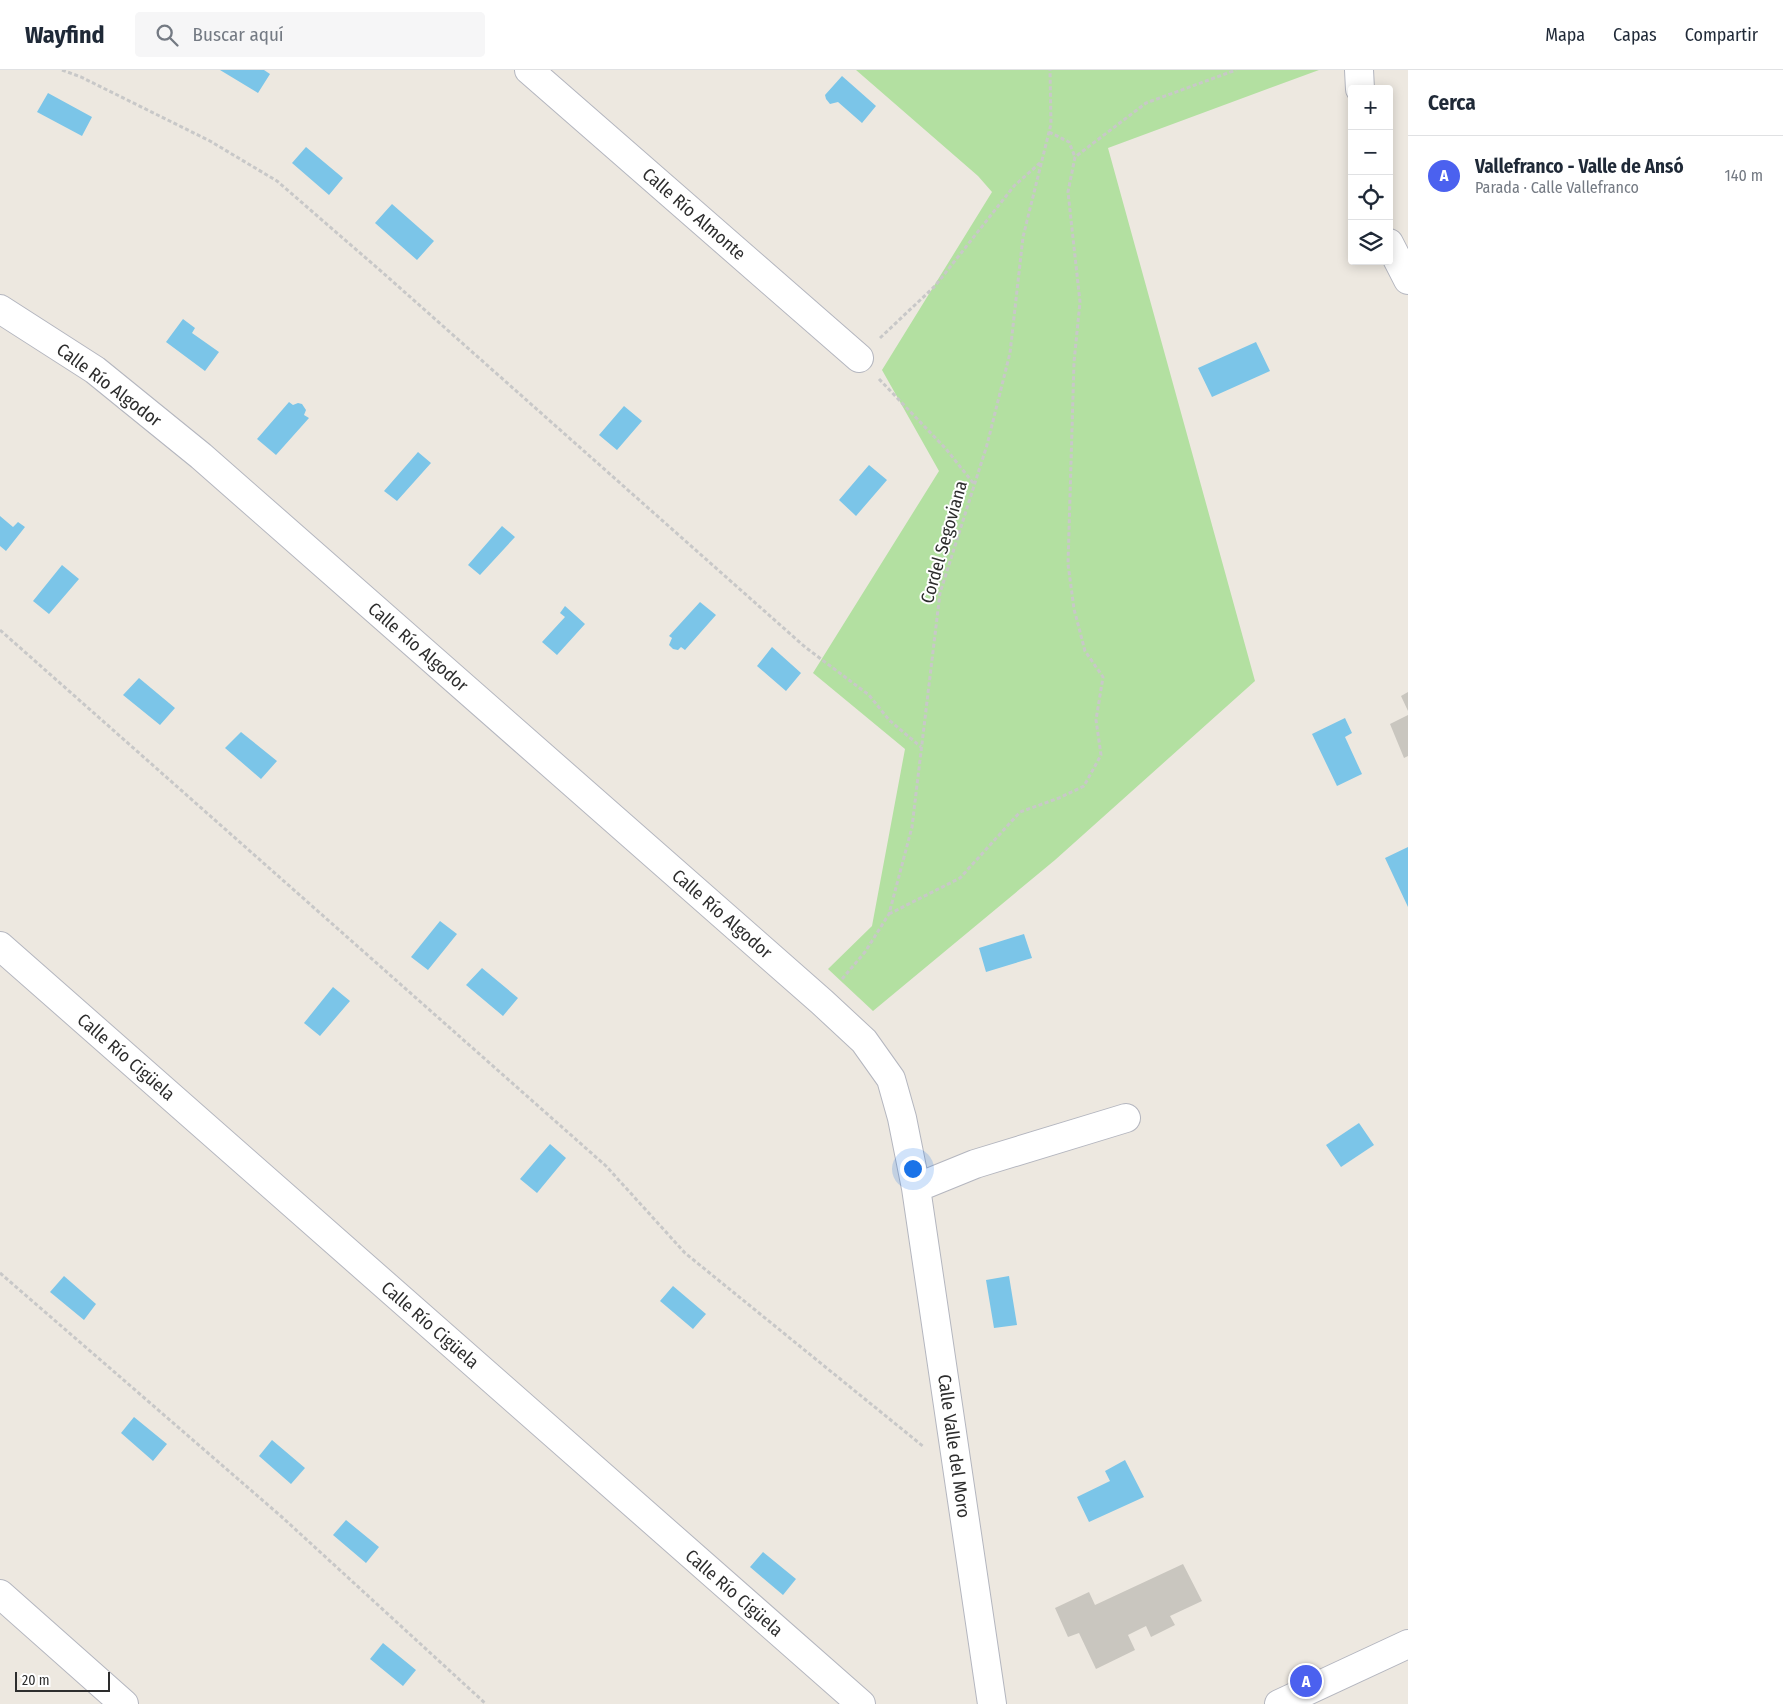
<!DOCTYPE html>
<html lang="es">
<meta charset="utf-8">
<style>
:root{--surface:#fff;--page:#f6f6f7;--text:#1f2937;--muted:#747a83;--line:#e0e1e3;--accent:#4b61ef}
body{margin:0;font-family:"Fira Sans Condensed",sans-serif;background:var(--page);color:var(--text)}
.controls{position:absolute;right:15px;top:15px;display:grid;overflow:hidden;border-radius:5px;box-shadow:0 2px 12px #0003}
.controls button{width:45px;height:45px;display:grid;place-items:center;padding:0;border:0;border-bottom:1px solid var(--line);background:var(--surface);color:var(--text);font:25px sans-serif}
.scale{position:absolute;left:15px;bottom:12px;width:95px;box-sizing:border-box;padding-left:5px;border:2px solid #2d2d2d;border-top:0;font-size:14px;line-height:18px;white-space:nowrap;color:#2d2d2d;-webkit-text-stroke:4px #fff;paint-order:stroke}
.you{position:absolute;left:912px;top:1098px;width:18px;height:18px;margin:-12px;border:4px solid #fff;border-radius:50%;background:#1a73e8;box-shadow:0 0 0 8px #1a73e833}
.badge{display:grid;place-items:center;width:32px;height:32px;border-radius:50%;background:var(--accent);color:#fff;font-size:16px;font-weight:700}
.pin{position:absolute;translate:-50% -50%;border:2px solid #fff;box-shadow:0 1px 5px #0006}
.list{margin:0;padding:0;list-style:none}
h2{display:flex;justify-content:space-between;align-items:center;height:65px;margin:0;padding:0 20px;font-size:21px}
h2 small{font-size:16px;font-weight:400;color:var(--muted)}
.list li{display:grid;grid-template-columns:32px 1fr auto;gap:15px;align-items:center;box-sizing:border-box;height:80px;padding:0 20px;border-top:1px solid var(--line)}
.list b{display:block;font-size:19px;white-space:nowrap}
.list p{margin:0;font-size:16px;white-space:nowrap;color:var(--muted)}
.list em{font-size:16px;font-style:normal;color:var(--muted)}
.icon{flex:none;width:28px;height:28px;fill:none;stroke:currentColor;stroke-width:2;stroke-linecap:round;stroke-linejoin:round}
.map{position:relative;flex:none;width:1408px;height:1634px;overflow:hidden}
header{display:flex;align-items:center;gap:30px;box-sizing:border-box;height:70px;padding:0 25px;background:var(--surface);border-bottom:1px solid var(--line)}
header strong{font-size:24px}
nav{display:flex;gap:28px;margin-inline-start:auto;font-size:18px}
.search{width:350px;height:45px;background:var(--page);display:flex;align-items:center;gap:12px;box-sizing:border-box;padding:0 18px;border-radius:5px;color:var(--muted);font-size:19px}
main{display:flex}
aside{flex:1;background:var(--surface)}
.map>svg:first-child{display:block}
</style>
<header>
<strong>Wayfind</strong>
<div class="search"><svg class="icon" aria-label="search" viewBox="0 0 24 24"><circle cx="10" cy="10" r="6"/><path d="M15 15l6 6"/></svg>Buscar aquí</div>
<nav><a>Mapa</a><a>Capas</a><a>Compartir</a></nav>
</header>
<main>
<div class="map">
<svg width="1408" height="1634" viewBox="0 0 1408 1634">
<rect width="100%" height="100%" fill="#ede8e0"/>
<path fill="#b3e0a1" d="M856 0H1319L1108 78 1255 611 1055 790 873 941 828 899 872 856 905 679 813 603 939 401 882 300 992 122 978 106Z"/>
<path fill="#7bc5e8" d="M220 0H264L270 4 258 23Z
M842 6 876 36 862 53 838 32 830 34 826 29 825 25Z
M48 23 92 47 82 66 37 42Z
M306 77 343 108 329 125 292 93Z
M392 134 434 171 417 190 375 153Z
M183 249 195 258 192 263 219 282 205 301 166 272Z
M1256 272 1270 301 1212 327 1198 298Z
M289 332 293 335 298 333 302 334 306 340 304 345 309 348 276 385 257 369Z
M624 336 642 351 617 380 599 365Z
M418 382 431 393 397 431 384 421Z
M869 395 887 410 856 446 839 430Z
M0 446 13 457 18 452 25 457 6 481 0 476Z
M502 456 515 467 480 505 468 495Z
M62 495 79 509 49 544 33 531Z
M700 532 716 545 685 580 681 577 678 580 673 579 669 575 672 568 669 566Z
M565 536 585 554 557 585 542 572 565 547 560 543Z
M772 577 801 603 786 621 757 596Z
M139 608 175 638 160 655 123 625Z
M1345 648 1352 663 1345 667 1362 704 1337 716 1312 664Z
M241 662 277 691 261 709 225 678Z
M1408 777V837L1385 788Z
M440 851 457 864 428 900 411 887Z
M1024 864 1032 888 986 902 979 878Z
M482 898 518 928 503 946 466 915Z
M333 917 350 931 320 966 304 953Z
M1359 1053 1374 1075 1341 1097 1326 1075Z
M550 1074 566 1088 537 1123 520 1109Z
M64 1206 96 1234 84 1250 50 1222Z
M1009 1206 1017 1255 994 1258 986 1210Z
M673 1216 706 1244 693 1259 660 1231Z
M134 1347 167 1374 153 1391 121 1363Z
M272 1370 305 1398 291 1414 259 1386Z
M1125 1390 1144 1427 1089 1452 1077 1427 1110 1411 1105 1401Z
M346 1450 379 1477 366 1493 333 1465Z
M763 1482 796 1509 783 1525 750 1497Z
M383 1573 416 1600 403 1616 370 1589Z"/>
<path fill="#c9c6bf" d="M1408 622V641L1401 626Z
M1408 645V686L1404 688 1390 654Z
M1183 1494 1202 1531 1170 1546 1175 1555 1151 1567 1146 1556 1128 1565 1135 1580 1096 1599 1079 1563 1068 1567 1055 1538 1089 1522 1095 1535Z"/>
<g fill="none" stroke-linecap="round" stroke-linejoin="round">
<defs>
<path id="street" d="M529 0 859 288
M1359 0 1360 19
M1389 173 1408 210
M0 239 95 300 201 386 822 932 864 971 891 1009 902 1048 916 1118 992 1634
M0 876 861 1634
M916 1118 975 1094 1126 1048
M0 1524 124 1634
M1279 1634 1408 1574"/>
</defs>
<use href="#street" stroke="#b4b6bf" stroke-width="30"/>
<path stroke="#c8c8c8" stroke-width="3" stroke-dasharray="4 2.5" stroke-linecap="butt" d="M62 0 81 7 210 71 277 111 382 202 805 577 869 625 889 650 921 677
M1049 62 1069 72 1075 87
M880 268 935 216 1014 116 1041 92
M879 309 946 379 974 414
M0 560 606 1096 685 1183 924 1377
M889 844 960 808 1020 742 1059 728 1084 716 1101 685 1096 650 1103 607 1085 581 1074 539 1068 494 1074 292 1080 232 1068 122 1075 87 1146 33 1236 0
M842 909 865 882 889 844 912 757 940 523 987 375 1010 283 1023 167 1051 54 1050 0
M0 1203 283 1448 486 1634"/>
<use href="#street" stroke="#fff" stroke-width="28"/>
</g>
<g text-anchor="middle" stroke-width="4" stroke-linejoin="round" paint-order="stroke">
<g font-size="18" fill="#2d2d2d" stroke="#fff">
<text transform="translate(694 144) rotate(41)" y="6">Calle Río Almonte</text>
<text transform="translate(109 315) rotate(37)" y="6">Calle Río Algodor</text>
<text transform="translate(944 472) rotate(-74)" y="6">Cordel Segoviana</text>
<text transform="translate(418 577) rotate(41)" y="6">Calle Río Algodor</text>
<text transform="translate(722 844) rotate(41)" y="6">Calle Río Algodor</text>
<text transform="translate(126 987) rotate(41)" y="6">Calle Río Cigüela</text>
<text transform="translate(430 1255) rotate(41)" y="6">Calle Río Cigüela</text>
<text transform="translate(954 1376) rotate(82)" y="6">Calle Valle del Moro</text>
<text transform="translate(734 1523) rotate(41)" y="6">Calle Río Cigüela</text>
</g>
</g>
</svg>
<div class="controls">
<button>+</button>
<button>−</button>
<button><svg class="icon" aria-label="locate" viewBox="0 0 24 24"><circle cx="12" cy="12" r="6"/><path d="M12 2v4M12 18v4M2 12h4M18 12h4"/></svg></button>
<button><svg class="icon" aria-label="layers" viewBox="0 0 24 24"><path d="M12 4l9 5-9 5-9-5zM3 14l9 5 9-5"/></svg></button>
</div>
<div class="scale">20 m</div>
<div class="you"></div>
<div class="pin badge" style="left:1306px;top:1611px">A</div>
</div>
<aside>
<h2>Cerca<small></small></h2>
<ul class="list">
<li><span class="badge">A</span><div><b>Vallefranco - Valle de Ansó</b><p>Parada · Calle Vallefranco</p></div><em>140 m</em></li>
</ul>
</aside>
</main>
